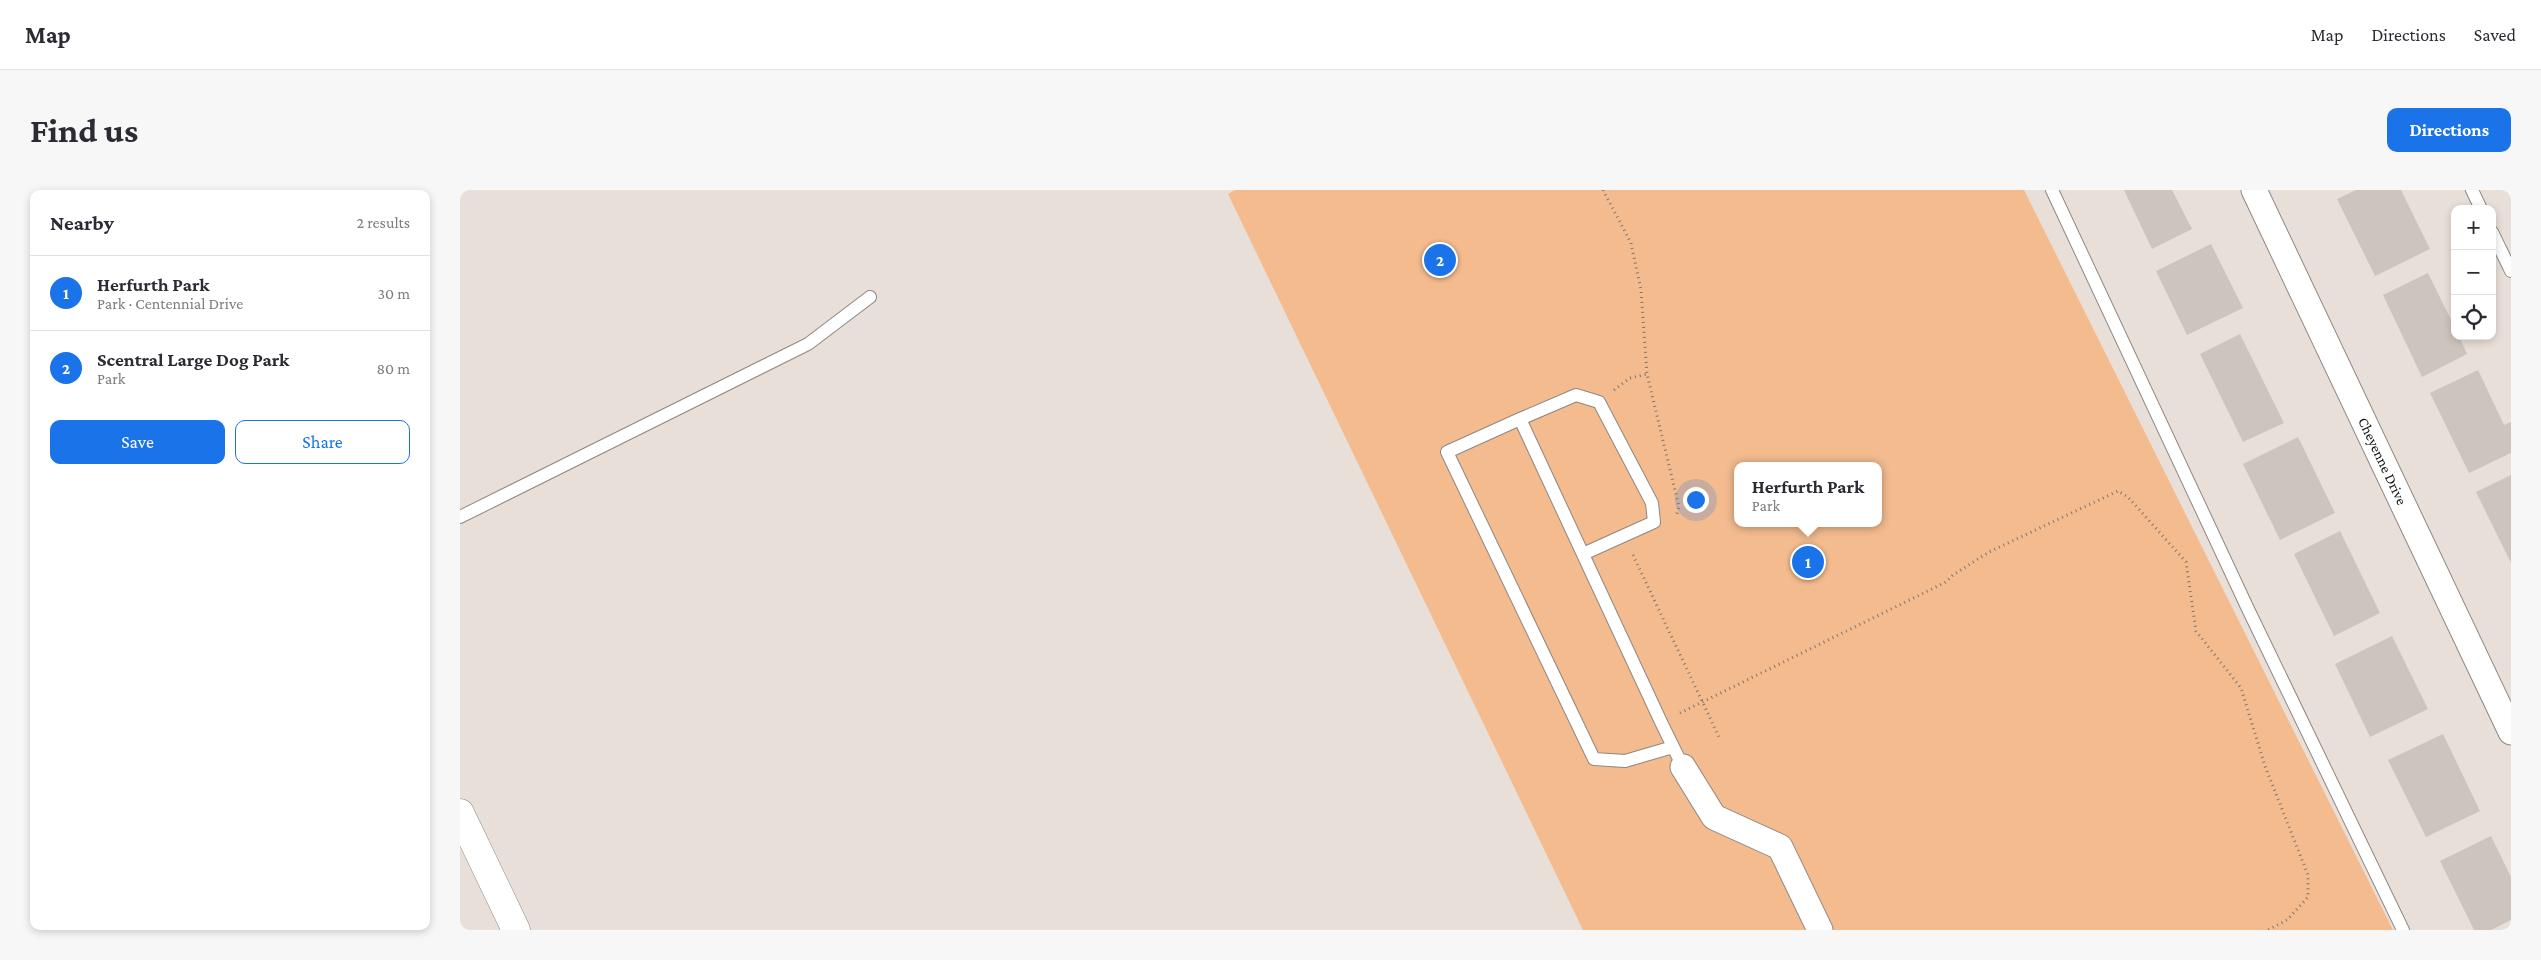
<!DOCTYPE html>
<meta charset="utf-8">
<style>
:root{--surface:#fff;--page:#f7f7f7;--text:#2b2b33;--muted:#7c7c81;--line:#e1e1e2;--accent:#1a73e8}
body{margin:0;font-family:"Crimson Pro",serif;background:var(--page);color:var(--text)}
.controls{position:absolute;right:15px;top:15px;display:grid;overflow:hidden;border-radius:10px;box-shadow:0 2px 8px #0003}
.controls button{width:45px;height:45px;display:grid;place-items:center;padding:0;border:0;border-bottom:1px solid var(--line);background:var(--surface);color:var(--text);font:25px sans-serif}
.you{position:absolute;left:1235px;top:309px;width:18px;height:18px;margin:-12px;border:4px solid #fff;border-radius:50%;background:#1a73e8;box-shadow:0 0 0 8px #1a73e833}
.badge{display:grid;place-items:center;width:32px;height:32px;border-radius:50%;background:var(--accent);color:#fff;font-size:16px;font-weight:700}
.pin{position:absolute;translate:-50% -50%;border:2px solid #fff;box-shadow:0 1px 5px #0006}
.popup{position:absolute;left:1274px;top:272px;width:148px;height:65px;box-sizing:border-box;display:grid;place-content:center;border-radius:10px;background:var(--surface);filter:drop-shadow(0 1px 4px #0005);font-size:16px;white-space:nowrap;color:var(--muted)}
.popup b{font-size:19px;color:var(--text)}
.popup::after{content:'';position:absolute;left:50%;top:100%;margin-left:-10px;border:10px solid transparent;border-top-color:var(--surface)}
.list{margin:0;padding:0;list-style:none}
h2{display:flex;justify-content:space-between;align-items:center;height:65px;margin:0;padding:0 20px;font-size:21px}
h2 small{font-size:16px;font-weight:400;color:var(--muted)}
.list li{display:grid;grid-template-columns:32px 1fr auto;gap:15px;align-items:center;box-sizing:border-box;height:75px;padding:0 20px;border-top:1px solid var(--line)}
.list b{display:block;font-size:19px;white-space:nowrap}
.list p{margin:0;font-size:16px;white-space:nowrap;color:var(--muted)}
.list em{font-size:16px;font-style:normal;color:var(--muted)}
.actions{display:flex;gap:10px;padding:15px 20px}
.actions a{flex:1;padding:11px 0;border:1px solid var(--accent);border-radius:10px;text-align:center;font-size:18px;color:var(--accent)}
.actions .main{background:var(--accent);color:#fff}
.icon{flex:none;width:28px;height:28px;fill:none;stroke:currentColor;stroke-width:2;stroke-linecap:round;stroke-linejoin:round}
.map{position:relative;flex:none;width:2051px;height:740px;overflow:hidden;border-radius:10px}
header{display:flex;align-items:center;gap:30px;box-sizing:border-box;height:70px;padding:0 25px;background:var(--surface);border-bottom:1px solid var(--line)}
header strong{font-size:24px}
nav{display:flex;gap:28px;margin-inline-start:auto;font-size:18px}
.intro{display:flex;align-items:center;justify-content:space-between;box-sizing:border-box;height:120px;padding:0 30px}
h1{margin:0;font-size:35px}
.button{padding:12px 22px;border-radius:10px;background:var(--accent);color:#fff;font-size:18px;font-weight:700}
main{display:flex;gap:30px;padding:0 30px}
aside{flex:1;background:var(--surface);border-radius:10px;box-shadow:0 2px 8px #0003}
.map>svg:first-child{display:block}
</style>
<header>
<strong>Map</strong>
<nav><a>Map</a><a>Directions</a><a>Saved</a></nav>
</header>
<div class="intro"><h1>Find us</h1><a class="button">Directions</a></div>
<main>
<aside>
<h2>Nearby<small>2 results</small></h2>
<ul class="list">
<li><span class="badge">1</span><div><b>Herfurth Park</b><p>Park · Centennial Drive</p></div><em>30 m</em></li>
<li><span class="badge">2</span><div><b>Scentral Large Dog Park</b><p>Park</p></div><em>80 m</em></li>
</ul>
<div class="actions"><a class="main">Save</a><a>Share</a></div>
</aside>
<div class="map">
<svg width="2051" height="740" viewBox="0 0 2051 740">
<rect width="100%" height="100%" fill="#e8dfd8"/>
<path fill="#f3bb8e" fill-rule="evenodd" d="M775 0H1564L1933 740H1123L768 4ZM1278 276H1418V333H1278Z"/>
<path fill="#cdc4bd" d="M1664 0H1712L1732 39 1692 59Z
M1896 0H1941L1970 59 1915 86 1877 9Z
M1751 54 1783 118 1727 145 1696 81Z
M1968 83 1995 138V146H1999L2007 164 1962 187 1923 105Z
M1780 144 1824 233 1783 252 1740 164Z
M2018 180 2044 235 2051 232V263L2009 283 1970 203Z
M1838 247 1875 323 1820 350 1783 274Z
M2051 285V373L2016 302Z
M1880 341 1920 423 1874 446 1834 364Z
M1932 446 1968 519 1910 547 1875 474Z
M1983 544 2020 621 1966 647 1928 570Z
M2031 646 2051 687V730L2031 740H2014L1980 671Z"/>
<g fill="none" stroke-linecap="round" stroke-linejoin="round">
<defs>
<path id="service" d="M1592 0 1788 419 1943 740
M2012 0 2021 19
M2032 42 2051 81
M1060 229 1116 205 1139 212 1192 313 1194 332 1123 364
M0 327 348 154 410 107
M1213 557 1165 571 1134 569 987 262 1060 229 1201 532 1223 577"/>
<g id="minor">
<path id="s1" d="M1794 0 2051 542"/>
<path d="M1223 577 1254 627 1320 657 1360 740"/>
</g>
<path id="secondary" d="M0 623 56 740"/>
</defs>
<use href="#service" stroke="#8f8781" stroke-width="14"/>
<use href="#minor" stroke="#8f8781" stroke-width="27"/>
<use href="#secondary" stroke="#8f8781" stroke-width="29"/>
<path stroke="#7d7772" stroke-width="3" stroke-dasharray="1 4" stroke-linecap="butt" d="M1143 0 1171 53 1181 100 1187 184 1219 317 1216 327
M1154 200 1170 188 1187 184
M1173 365 1259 547
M1220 523 1486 392 1493 385 1529 362 1658 301 1668 307 1726 372 1736 441 1781 498 1805 576 1848 685V707L1827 730 1808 740"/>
<use href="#service" stroke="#fff" stroke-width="12"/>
<use href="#minor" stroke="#fff" stroke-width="25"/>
<use href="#secondary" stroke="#fff" stroke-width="28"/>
</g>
<g text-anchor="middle" stroke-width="5" stroke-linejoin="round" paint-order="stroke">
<g font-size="15" fill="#171411" stroke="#e8dfd8">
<text dy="5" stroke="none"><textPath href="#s1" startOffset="300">Cheyenne Drive</textPath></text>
</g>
</g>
</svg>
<div class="controls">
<button>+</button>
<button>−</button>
<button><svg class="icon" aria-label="locate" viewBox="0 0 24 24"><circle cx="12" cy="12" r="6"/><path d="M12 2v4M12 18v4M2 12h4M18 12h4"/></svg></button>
</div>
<div class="you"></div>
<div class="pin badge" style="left:1348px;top:372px">1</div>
<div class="popup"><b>Herfurth Park</b>Park</div>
<div class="pin badge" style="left:980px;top:70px">2</div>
</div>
</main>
